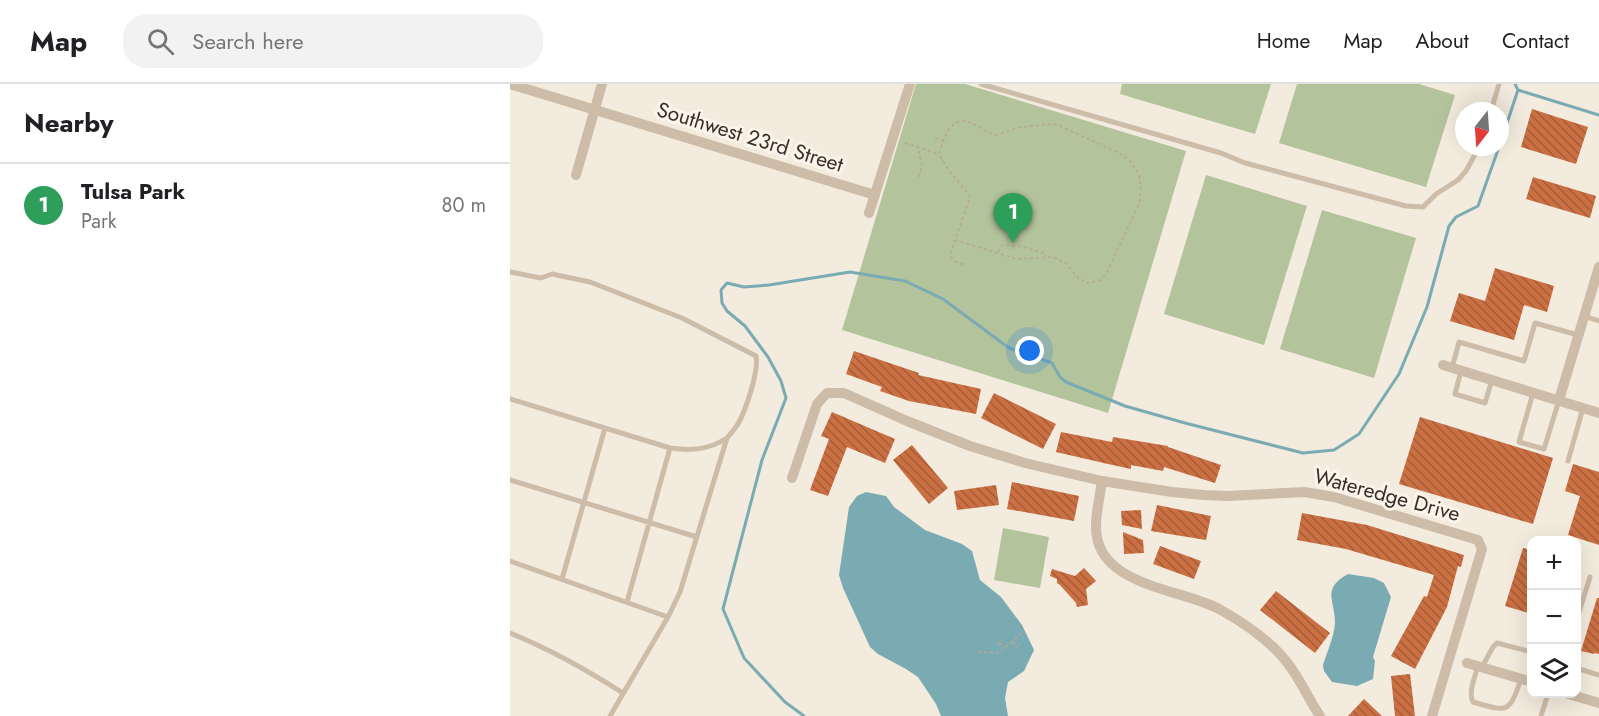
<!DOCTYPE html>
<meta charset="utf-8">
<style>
:root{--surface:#fff;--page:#f2f2f2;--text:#202124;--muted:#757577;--line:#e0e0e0;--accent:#2563eb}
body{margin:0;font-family:Jost,sans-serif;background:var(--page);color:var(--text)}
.controls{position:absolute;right:18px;bottom:18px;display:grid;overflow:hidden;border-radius:12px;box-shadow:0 6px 24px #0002}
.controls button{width:54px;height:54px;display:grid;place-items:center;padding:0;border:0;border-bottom:2px solid var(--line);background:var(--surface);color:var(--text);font:30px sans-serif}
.compass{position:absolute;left:945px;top:18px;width:54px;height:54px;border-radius:50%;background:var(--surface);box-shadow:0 6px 24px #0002;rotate:197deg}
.you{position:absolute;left:520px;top:267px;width:21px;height:21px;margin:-15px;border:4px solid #fff;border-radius:50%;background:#1a73e8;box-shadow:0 0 0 9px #1a73e833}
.badge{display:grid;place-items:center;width:39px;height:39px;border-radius:50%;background:var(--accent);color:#fff;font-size:20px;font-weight:700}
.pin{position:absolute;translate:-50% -50px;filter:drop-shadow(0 2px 3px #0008)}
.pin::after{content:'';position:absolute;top:32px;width:21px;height:18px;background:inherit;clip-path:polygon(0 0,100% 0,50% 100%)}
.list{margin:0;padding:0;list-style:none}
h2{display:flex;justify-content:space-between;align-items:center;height:78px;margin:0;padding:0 24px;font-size:26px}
h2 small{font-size:20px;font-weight:400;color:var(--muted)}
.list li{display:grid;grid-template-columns:39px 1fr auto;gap:18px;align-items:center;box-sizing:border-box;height:84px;padding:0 24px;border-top:2px solid var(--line)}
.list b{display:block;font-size:22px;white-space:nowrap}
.list p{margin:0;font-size:20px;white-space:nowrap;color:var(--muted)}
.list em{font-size:20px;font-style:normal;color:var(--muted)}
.icon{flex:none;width:33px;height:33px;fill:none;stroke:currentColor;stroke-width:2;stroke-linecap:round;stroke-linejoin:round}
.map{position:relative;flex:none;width:1089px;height:632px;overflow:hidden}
header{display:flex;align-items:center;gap:36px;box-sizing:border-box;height:84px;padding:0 30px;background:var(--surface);border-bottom:2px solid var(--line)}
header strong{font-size:28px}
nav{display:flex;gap:33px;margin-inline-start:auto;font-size:21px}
.search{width:420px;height:54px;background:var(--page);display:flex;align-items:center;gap:15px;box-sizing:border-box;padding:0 21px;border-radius:24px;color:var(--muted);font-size:22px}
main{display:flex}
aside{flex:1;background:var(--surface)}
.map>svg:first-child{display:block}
</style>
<header>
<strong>Map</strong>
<div class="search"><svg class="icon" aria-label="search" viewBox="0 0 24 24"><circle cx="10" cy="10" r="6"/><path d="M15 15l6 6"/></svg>Search here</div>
<nav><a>Home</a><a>Map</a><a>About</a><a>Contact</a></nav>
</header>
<main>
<aside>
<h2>Nearby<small></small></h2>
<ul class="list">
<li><span class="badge" style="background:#2e9e5b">1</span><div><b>Tulsa Park</b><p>Park</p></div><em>80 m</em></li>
</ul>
</aside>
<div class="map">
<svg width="1089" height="632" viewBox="0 0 1089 632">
<defs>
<pattern id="building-back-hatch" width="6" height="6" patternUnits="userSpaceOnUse" patternTransform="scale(1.5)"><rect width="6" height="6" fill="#cb7043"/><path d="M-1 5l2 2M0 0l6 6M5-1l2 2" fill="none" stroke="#a65c38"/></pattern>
</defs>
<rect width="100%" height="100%" fill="#f3ebdd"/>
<path fill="#b3c39c" d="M406 0H455L676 67 598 329 332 246Z
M612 0H761L745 50 610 10Z
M787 0H909L945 11 916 103 769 59Z
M696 91 797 122 754 261 654 230Z
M812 126 906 154 864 294 770 265Z
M493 444 539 453 530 504 484 496Z"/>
<path fill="#7aabb2" d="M356 408 376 412 384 423 415 446 452 460 462 467 470 496 491 513 512 541 524 566 514 587 498 598 495 614 498 632H431L426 620 408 593 396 585 368 570 360 563 333 504 329 491 339 423 347 412Z
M838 490 864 494 874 499 881 513 863 573 865 577 863 595 847 602 822 598 814 587 813 581C817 568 824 553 825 539 825 516 811 505 838 490Z"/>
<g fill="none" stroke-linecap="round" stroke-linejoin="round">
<path stroke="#7aabb2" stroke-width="3" d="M1008 6 1089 31
M990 60 1008 6 1005 0
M294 632 275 618 234 574 213 525 252 376 276 314 271 297 258 273 235 242 217 227 212 219 211 206 217 199 234 203 259 201 340 188 395 197 433 215 499 264 542 279 550 293 556 298 615 322 675 339 793 369 824 366 849 350 889 290 917 223 939 142 946 133 968 122 989 63"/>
</g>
<path fill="url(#building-back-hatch)" d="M1022 25 1078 43 1066 80 1011 63Z
M1023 93 1086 112 1080 134 1016 115Z
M985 184 1044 202 1037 228 1014 221 1004 256 940 237 949 209 975 217Z
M344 267 409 289 408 291 471 305 466 330 399 317 370 307 372 303 336 290Z
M484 309 546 340 533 365 471 334Z
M322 328 385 355 375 379 337 363 318 412 300 406 319 355 311 352Z
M910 333 1043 374 1023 440 889 400Z
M551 348 602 358 603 353 658 362V363L711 381 705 399 654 383 653 387 621 381V385L598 380 546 368Z
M402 361 438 404 419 420 383 376Z
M1063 380 1089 388V461L1058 451 1070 412 1055 407Z
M502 398 569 412 564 437 497 425Z
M486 401 489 421 447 426 444 407Z
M647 421 701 432 696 456 641 447Z
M631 426 632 445 612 441 611 427Z
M792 429 857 441 954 471 951 483 948 482 937 523 905 585 881 572 914 512 917 513 924 491 836 465 787 456Z
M613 448 633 456 634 469 614 470Z
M650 462 691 477 684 495 643 480Z
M1013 464 1022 466V530L995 522Z
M574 484 586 497 576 505 578 521 567 523 566 519 550 501 547 499V495L540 492 542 485 565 492Z
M766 507 820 549 805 569 750 526Z
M1087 514H1089V570L1084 569V570L1071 567Z
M900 590 905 632H885L881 592Z
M854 615 872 632H838Z"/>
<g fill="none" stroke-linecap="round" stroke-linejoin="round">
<path stroke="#b8a692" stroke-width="1.5" stroke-dasharray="3 3" stroke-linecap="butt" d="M425 54 433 56
M395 59 428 70
M409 93 412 81 409 70 410 65
M445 156 507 175 543 173 556 179 568 194 578 199 590 196 596 190 629 120 631 106 629 91 622 79 613 71 548 41 540 40 511 43 486 51C477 49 471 43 463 40 440 29 435 53 429 70L439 87 458 109 460 113 440 171 444 177 454 181
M488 168 492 161 509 162 534 169 536 172
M489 558 494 563
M503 558 507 563
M487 561 492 556
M505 565 510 560
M468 568 489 569 514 547"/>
<path stroke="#ccbca8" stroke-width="5" d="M471 0 711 69 735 79 896 122 913 123 926 110 948 96 956 87 969 63
M981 27 989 0
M0 188 31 194 42 190 80 198 172 234 246 272C249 287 236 325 229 338 226 344 221 349 217 354L170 508 158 533 100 632
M1074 232 1089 237
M942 284 949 258 1014 277 1025 239 1068 251
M951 287 945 310 975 319 982 296
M1023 309 1009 358 1034 365 1049 316
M0 315 160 364C182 367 198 366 217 354
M1058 377 1073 324
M0 396 187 453
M0 477 158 533
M52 495 95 344
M117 518 160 364
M1066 538 1080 493
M0 549C40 565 77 586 113 609
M968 582C965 593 958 608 963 618 998 628 999 630 1011 595
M972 583 983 563 987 559 1022 568
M1066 584 1089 591
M1031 632 1038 610"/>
<path stroke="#ccbca8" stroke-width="10" d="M0 0 365 111
M66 91 92 0
M359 129 400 0
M933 281 1089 329
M1049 316 1089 183
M282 394 307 320 317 309H334L397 337 460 362 515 379 592 397 662 408 694 411 717 412 794 408 824 413 968 456 972 465 922 632
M592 397C590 412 586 428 586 442 585 503 672 504 711 526 734 539 763 559 779 581 791 597 799 616 810 632
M957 579 1022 598
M1058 610 1089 619"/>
</g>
<g text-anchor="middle" stroke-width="6" stroke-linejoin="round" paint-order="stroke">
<g font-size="21" fill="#392f29" stroke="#fbf4ea">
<text transform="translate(240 53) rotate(17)" y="7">Southwest 23rd Street</text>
<text transform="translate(877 411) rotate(15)" y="7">Wateredge Drive</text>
</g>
</g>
</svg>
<div class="controls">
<button>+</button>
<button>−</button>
<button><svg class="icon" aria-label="layers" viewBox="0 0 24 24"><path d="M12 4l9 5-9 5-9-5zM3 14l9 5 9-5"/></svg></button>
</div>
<svg class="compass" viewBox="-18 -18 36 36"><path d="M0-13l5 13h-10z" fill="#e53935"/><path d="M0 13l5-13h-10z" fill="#757577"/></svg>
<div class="you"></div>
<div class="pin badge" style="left:503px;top:159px;background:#2e9e5b">1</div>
</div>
</main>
